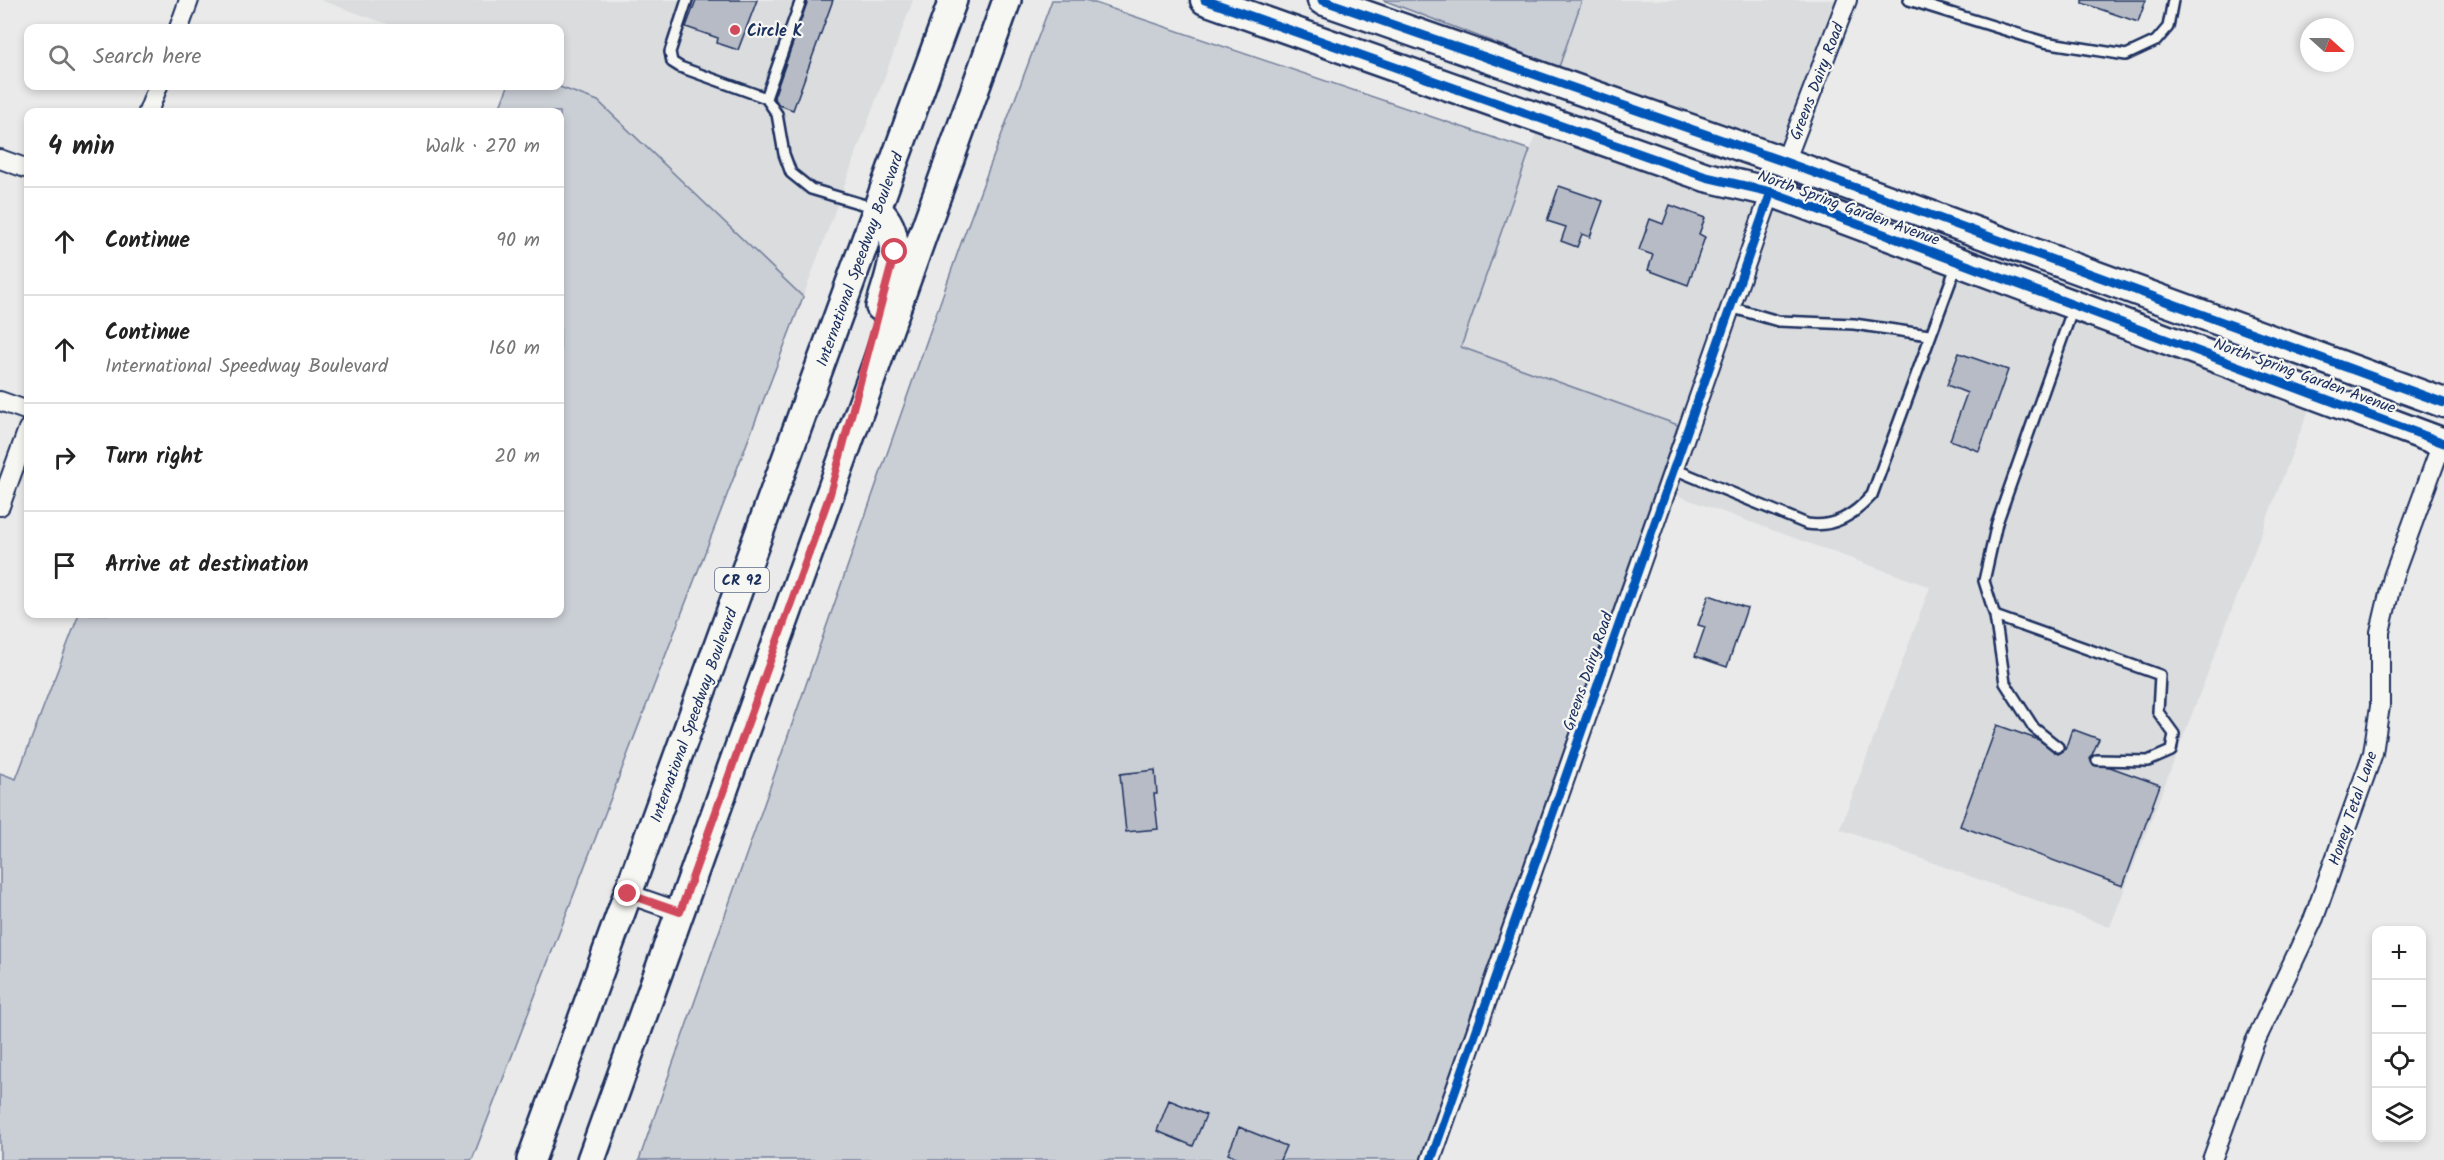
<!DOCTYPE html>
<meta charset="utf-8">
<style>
:root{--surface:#fff;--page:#f2f2f2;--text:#222;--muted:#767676;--line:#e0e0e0}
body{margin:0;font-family:Kalam,sans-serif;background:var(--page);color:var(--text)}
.controls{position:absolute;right:18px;bottom:18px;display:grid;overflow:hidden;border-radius:12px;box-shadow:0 3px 9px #0003}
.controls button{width:54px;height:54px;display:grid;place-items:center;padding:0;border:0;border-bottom:2px solid var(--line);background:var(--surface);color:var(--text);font:30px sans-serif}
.compass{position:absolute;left:2300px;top:18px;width:54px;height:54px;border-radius:50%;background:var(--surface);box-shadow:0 3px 9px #0003;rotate:111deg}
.stop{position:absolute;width:18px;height:18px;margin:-14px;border:4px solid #d1495b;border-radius:50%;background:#fff}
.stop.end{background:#d1495b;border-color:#fff;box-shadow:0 2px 6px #0008}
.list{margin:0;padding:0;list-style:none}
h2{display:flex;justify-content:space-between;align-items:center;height:78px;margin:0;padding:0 24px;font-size:26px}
h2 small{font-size:20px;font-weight:400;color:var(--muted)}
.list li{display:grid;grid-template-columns:39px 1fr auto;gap:18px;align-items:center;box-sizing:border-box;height:108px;padding:0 24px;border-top:2px solid var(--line)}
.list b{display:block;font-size:22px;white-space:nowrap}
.list p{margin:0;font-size:20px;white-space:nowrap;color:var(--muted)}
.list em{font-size:20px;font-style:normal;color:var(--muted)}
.icon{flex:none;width:33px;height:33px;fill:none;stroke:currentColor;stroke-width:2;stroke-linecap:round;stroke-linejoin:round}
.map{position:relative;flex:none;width:2444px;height:1160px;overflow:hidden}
.search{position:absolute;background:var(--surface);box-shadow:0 3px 9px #0003;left:24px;top:24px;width:540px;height:66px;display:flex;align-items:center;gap:15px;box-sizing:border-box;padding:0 21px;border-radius:12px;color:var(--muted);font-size:22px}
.panel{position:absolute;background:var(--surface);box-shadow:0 3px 9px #0003;left:24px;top:108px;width:540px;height:510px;border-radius:12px}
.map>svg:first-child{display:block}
</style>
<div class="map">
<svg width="2444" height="1160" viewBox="0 0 2444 1160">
<rect width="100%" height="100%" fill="#e9eae9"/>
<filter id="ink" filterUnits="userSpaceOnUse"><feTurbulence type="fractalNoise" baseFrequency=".0167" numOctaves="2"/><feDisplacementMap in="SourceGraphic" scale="12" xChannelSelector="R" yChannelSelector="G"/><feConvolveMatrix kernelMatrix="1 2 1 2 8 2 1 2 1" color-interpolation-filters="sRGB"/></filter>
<g filter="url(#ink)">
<path fill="#dadcde" d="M320 0H913L803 297 598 101 557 86H560V28H399Z
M1582 0H1836L1778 150 1557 72Z
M1538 128 1757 198 1678 425 1461 347Z
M1778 205 2311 404 2110 927 1840 829 1930 587 1676 495Z"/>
<path fill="#caced5" stroke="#727e9a" stroke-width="1.5" d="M1052 0H1086L1530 150 1461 347 1678 425 1420 1160H639L960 246Z
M1383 0H1582L1559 67Z
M508 86H557L598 101 803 297 472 1160H0V773L16 779 79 614H560V112H498Z"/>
<path fill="#b6bbc6" stroke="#1b2f5e" stroke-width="1.5" d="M696 0H757L738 50 717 43 718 38 686 27Z
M808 0H833L793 110 779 105 774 97Z
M2082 0H2146L2138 22 2082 3Z
M1559 186 1603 201 1590 237 1582 234 1577 247 1561 241 1566 227 1547 221Z
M1670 205 1705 218 1699 234 1705 237 1688 285 1648 270 1653 255 1639 250 1650 219 1663 224Z
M1959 353 2008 370 1979 451 1950 440 1967 393 1947 385Z
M1709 595 1747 608 1727 667 1695 656 1705 627 1698 625Z
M1997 725 2039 740 2058 754 2065 750 2072 729 2099 739 2090 759 2093 765 2110 767 2160 785 2123 886 1960 826Z
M1155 770 1157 794H1154L1158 829 1126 832 1120 774Z
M1169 1100 1206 1115 1193 1146 1157 1131Z
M1239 1127 1286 1146 1280 1160H1244L1228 1154Z"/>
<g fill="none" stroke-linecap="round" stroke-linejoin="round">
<defs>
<path id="service" d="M687 0 670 52 672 62 680 67 766 98
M801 0 766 98 777 114 784 154 791 173 811 189 875 208
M1909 0 2044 42 2126 55 2156 41 2168 27 2173 0
M1730 307 1778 321 1854 324 1929 335
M1674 469 1807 524C1834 528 1854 515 1872 495L1957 264
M1995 616 2160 675 2158 712 2174 734 2171 751 2148 761 2097 760
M2058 747 2034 728 2005 683 1995 616 1984 581 1997 523 2073 308"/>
<path id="minor" d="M179 28 189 0
M148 112 158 86
M0 159 28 169
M1785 162 1847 0
M0 401 28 411
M0 506 28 429
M628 894 680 912
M1431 1160 1771 192
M2212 1160 2254 1044 2314 918 2373 753 2380 706V632L2393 577 2442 443"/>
<path id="primary" d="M877 209C908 237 889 273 880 307
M531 1160 953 0
M591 1160 1007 0"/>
<path id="trunk" d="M1205 0 1706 177 1771 192 2444 443
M1322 0 1785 162 2444 403"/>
</defs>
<use href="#service" stroke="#1b2f5e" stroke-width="14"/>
<use href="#minor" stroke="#1b2f5e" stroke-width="22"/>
<use href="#primary" stroke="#1b2f5e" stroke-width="32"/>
<use href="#trunk" stroke="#1b2f5e" stroke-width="33"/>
<use href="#service" stroke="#f6f6f2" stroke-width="9"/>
<use href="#minor" stroke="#f6f6f2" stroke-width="18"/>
<use href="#primary" stroke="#f6f6f2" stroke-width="27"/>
<use href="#trunk" stroke="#f6f6f2" stroke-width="28"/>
<defs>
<path id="cycleway" d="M1205 0 1706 177 1771 192 2444 443
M1322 0 1785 162 2444 403
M1431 1160 1771 192"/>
</defs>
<use href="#cycleway" stroke="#f6f6f2" stroke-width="13"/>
<use href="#cycleway" stroke="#0057b8" stroke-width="9"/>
</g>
</g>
<g fill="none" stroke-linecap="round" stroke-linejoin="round" filter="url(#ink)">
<path stroke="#d1495b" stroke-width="8" d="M628 894 680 912 830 494 895 252"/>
</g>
<circle fill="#d1495b" stroke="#f6f6f2" stroke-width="2" cx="735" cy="30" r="6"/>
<g text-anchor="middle" stroke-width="4.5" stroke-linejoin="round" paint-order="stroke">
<rect fill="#f6f6f2" stroke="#5d6b8a" stroke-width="1.5" x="715" y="568" width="54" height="24" rx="4.5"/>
<g font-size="15" font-weight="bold" fill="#1b2f5e">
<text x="742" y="585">CR 92</text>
</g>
<g font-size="16" font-weight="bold" fill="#1b2f5e" stroke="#f6f6f2" text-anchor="start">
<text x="747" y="36">Circle K</text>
</g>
<g font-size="16" fill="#1b2f5e" stroke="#f6f6f2">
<text transform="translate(1816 81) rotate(-69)" y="6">Greens Dairy Road</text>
<text transform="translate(1849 207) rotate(20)" y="6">North Spring Garden Avenue</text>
<text transform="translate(859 259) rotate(-70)" y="6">International Speedway Boulevard</text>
<text transform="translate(2305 375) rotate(20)" y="6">North Spring Garden Avenue</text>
<text transform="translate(1587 671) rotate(-71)" y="6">Greens Dairy Road</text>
<text transform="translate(693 715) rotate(-70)" y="6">International Speedway Boulevard</text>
<text transform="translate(2352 808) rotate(-71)" y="6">Honey Tetal Lane</text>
</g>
</g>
</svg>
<div class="controls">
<button>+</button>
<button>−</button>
<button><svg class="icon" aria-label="locate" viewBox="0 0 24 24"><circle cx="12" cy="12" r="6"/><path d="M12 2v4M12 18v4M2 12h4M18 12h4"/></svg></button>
<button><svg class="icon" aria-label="layers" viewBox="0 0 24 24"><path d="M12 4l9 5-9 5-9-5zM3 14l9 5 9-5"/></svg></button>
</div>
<svg class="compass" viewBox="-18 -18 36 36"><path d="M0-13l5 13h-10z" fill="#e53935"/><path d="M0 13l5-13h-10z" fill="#767676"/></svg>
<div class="stop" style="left:895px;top:252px"></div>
<div class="stop end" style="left:628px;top:894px"></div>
<div class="search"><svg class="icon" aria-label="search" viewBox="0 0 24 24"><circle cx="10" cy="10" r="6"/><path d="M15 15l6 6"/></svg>Search here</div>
<section class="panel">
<h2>4 min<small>Walk · 270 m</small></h2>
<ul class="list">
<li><svg class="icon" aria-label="ahead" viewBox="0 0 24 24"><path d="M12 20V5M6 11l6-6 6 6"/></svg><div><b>Continue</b></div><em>90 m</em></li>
<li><svg class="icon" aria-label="ahead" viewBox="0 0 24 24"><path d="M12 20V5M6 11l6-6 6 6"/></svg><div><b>Continue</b><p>International Speedway Boulevard</p></div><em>160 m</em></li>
<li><svg class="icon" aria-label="right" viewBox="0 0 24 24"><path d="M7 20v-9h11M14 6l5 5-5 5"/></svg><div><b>Turn right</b></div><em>20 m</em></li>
<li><svg class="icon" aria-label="arrive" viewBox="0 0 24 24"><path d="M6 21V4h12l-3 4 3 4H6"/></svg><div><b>Arrive at destination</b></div></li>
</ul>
</section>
</div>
